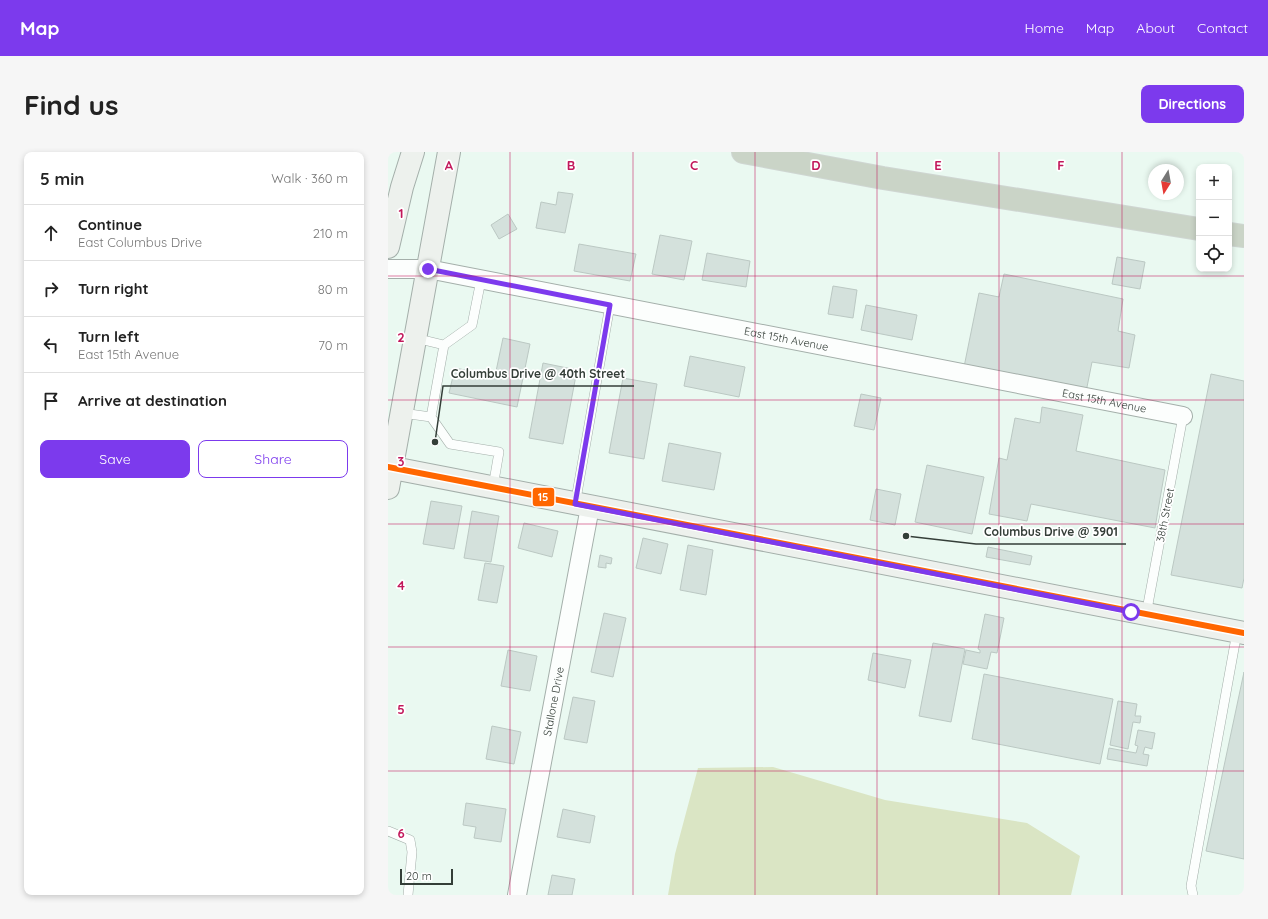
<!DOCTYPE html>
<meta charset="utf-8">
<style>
:root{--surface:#fff;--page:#f6f6f6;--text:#222;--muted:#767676;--line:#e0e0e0;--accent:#7c3aed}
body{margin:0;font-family:Quicksand,sans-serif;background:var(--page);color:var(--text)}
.controls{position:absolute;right:12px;top:12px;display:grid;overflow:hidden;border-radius:8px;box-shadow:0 2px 6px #0003}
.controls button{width:36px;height:36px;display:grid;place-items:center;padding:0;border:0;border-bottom:1px solid var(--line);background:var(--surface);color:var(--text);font:20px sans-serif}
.compass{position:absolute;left:760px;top:12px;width:36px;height:36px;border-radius:50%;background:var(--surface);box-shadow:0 2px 6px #0003;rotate:191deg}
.scale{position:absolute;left:12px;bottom:10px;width:53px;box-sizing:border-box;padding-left:4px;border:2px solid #343e38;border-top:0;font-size:11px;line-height:14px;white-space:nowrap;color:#343e38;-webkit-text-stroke:3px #fff;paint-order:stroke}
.stop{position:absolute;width:12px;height:12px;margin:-9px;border:3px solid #7c3aed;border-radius:50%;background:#fff}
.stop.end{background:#7c3aed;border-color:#fff;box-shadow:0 1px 4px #0008}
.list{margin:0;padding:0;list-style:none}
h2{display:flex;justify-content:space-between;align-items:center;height:52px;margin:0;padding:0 16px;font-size:17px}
h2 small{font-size:13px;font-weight:400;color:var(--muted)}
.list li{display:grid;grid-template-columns:26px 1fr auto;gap:12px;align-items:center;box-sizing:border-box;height:56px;padding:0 16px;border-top:1px solid var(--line)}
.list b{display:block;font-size:15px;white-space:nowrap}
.list p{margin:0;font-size:13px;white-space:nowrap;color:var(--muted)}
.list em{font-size:13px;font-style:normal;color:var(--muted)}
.actions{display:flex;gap:8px;padding:12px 16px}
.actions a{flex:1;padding:9px 0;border:1px solid var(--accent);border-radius:8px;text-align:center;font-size:14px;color:var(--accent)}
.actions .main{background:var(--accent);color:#fff}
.icon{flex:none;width:22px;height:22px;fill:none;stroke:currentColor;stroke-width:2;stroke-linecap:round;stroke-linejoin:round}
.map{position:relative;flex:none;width:856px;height:743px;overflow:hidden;border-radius:8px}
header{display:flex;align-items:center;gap:24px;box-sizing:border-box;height:56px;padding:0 20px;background:var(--accent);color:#fff}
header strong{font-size:19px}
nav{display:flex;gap:22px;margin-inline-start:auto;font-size:14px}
.intro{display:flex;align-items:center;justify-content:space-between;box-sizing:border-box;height:96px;padding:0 24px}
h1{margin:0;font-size:28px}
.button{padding:10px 18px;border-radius:8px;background:var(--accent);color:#fff;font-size:14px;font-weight:700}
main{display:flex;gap:24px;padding:0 24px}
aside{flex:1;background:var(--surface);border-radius:8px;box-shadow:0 2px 6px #0003}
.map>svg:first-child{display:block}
</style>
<header>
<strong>Map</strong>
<nav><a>Home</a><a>Map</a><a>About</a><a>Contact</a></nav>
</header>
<div class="intro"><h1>Find us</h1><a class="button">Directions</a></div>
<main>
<aside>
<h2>5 min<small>Walk · 360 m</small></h2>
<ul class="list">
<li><svg class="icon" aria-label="ahead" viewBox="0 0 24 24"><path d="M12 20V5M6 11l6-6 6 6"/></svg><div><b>Continue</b><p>East Columbus Drive</p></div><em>210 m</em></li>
<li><svg class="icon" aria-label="right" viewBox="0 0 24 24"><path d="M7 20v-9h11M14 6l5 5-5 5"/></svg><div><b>Turn right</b></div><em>80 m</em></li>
<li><svg class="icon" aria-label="left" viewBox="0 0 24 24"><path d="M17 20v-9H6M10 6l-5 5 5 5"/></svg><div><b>Turn left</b><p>East 15th Avenue</p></div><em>70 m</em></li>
<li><svg class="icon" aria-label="arrive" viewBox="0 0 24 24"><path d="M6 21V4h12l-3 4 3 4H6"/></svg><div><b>Arrive at destination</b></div></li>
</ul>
<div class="actions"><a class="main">Save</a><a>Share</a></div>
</aside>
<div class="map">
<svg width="856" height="743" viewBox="0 0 856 743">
<rect width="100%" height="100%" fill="#eaf9f1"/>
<path fill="#dae5c4" d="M385 615 497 648 639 671 692 704 683 743H280L287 702 310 616Z"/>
<path fill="#d4e1dc" stroke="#bbc8c3" d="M170 40 185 42 177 81 148 76 153 50 168 53Z
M120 62 129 77 111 87 103 73Z
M272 83 304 89 296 128 264 122Z
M191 92 248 102 242 129 186 119Z
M319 101 362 109 358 135 314 128Z
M729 105 757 110 752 137 724 132Z
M616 122 735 147 730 179 747 183 741 216 704 210 698 240 576 215 591 141 611 145Z
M445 134 469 138 465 166 440 162Z
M478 153 529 163 524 188 473 178Z
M115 186 142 192 129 255 61 241 67 216 107 224Z
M302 204 357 215 351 245 296 234Z
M155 211 189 218 175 292 141 286Z
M823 222 856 229V426L854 436 783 423Z
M235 226 269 232 256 307 221 301Z
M473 242 493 246 486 278 466 274Z
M654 255 695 263 688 299 777 318 767 376 643 352 639 369 601 362 611 306 619 308 627 266 652 271Z
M281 291 333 301 326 338 274 329Z
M539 313 596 325 584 382 527 370Z
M488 337 513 342 507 373 482 368Z
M43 349 74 354 66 397 35 392Z
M84 359 111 364 103 410 76 406Z
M136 371 170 379 164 405 130 396Z
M255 386 280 392 273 422 248 416Z
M300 393 325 398 318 443 292 438Z
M600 395 644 404 642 413 598 405Z
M212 403 224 406 223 412 218 411V416L210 415Z
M97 411 116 414 109 451 90 448Z
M216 461 238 466 225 525 203 520Z
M597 462 616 466 609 501 603 500 599 517 575 512 578 498 592 501V498L590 497Z
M545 491 577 497 563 570 531 564Z
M120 498 149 504 142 539 113 534Z
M485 501 523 508 517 536 480 528Z
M856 520V707L818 699Z
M596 522 725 547 712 612 584 587Z
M185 545 207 549 199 591 176 587Z
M730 549 749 552 747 564H753L752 571 745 570 740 597 722 593Z
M104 574 133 580 126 612 98 607Z
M750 578 767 581 764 597 757 595 755 602 761 603 759 614 719 607 721 596 748 601 750 594 747 593Z
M78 651 118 657 113 690 86 686 88 675 75 673Z
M175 657 207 664 202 691 169 685Z
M164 723 187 727 184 743H160Z"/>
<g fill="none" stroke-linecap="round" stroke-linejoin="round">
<defs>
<path id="lane" d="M27 186 56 193 43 265
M56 193 84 173 93 128
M14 261 43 265 62 292 111 300 105 335
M187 353 222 153
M758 463 795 264
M0 679 22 688 24 700 20 743
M805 743 803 734 810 695 849 480"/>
<g id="street">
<path id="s1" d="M0 117H40L795 264"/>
<path id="s2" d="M129 743 202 355"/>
</g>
<path id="secondary" d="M0 95 14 35 25 0
M0 315 856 481
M0 336 61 0"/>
<path id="highway" d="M355 0 495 26 811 77
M841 82 856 84"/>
</defs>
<use href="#lane" stroke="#a4afaa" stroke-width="10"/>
<use href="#street" stroke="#a4afaa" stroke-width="20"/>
<use href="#secondary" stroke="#a4afaa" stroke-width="24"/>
<use href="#highway" stroke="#cfd6d2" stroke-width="24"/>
<use href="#lane" stroke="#fcfefd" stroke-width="9"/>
<use href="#street" stroke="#fcfefd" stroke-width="18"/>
<use href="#secondary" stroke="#edf1ed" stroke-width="22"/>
<use href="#highway" stroke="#cad4c7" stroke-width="22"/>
<defs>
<path id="bus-1" d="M0 315 856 481"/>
</defs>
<use href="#bus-1" stroke="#fff" stroke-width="9"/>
<use href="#bus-1" stroke="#f60" stroke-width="6"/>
</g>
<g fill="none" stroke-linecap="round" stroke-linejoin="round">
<path stroke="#7c3aed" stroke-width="5" d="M40 117 222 153 187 352 743 460"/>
</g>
<path fill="none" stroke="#c2185b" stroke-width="1" stroke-opacity="0.55" d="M122 0V743M245 0V743M367 0V743M489 0V743M611 0V743M734 0V743M0 124H856M0 248H856M0 372H856M0 495H856M0 619H856"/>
<g text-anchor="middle" stroke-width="3.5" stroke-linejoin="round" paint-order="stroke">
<g font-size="11" fill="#343e38" stroke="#fff">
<text dy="4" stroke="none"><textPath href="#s1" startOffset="405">East 15th Avenue</textPath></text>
<text dy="4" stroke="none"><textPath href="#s1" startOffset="729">East 15th Avenue</textPath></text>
<text transform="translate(777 363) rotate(-79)" y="4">38th Street</text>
<text dy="4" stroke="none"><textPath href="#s2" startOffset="197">Stallone Drive</textPath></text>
</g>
</g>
<g font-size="13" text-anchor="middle" font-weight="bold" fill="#c2185b" stroke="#fff" stroke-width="3.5" stroke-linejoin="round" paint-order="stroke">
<text x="61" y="18">A</text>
<text x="183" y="18">B</text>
<text x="306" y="18">C</text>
<text x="428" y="18">D</text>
<text x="550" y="18">E</text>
<text x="673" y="18">F</text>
<text x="13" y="66">1</text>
<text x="13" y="190">2</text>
<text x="13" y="314">3</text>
<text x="13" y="438">4</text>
<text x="13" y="562">5</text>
<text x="13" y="686">6</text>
</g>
<path fill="none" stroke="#343e38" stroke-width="1.5" d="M47 290L55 234H246M518 384L588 392H738"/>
<g fill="#343e38" stroke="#fff" stroke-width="1.5">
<circle cx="47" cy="290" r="4"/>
<circle cx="518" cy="384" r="4"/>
</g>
<g font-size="12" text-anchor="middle" font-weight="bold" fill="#343e38" stroke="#fff" stroke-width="3.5" stroke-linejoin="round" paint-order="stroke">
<text x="150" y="226">Columbus Drive @ 40th Street</text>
<text x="663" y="384">Columbus Drive @ 3901</text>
</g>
<rect stroke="#fff" stroke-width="1.5" x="144" y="335" width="23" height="20" rx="4" fill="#f60"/>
<g font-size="11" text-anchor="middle" font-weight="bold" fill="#fff">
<text x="155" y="349">15</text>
</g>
</svg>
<div class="controls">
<button>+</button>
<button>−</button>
<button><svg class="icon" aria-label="locate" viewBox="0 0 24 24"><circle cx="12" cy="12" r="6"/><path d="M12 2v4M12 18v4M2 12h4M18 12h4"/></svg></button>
</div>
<svg class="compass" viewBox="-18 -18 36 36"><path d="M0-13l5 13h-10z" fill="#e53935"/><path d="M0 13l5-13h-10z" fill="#767676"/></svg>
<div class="scale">20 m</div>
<div class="stop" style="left:743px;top:460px"></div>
<div class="stop end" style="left:40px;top:117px"></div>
</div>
</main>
